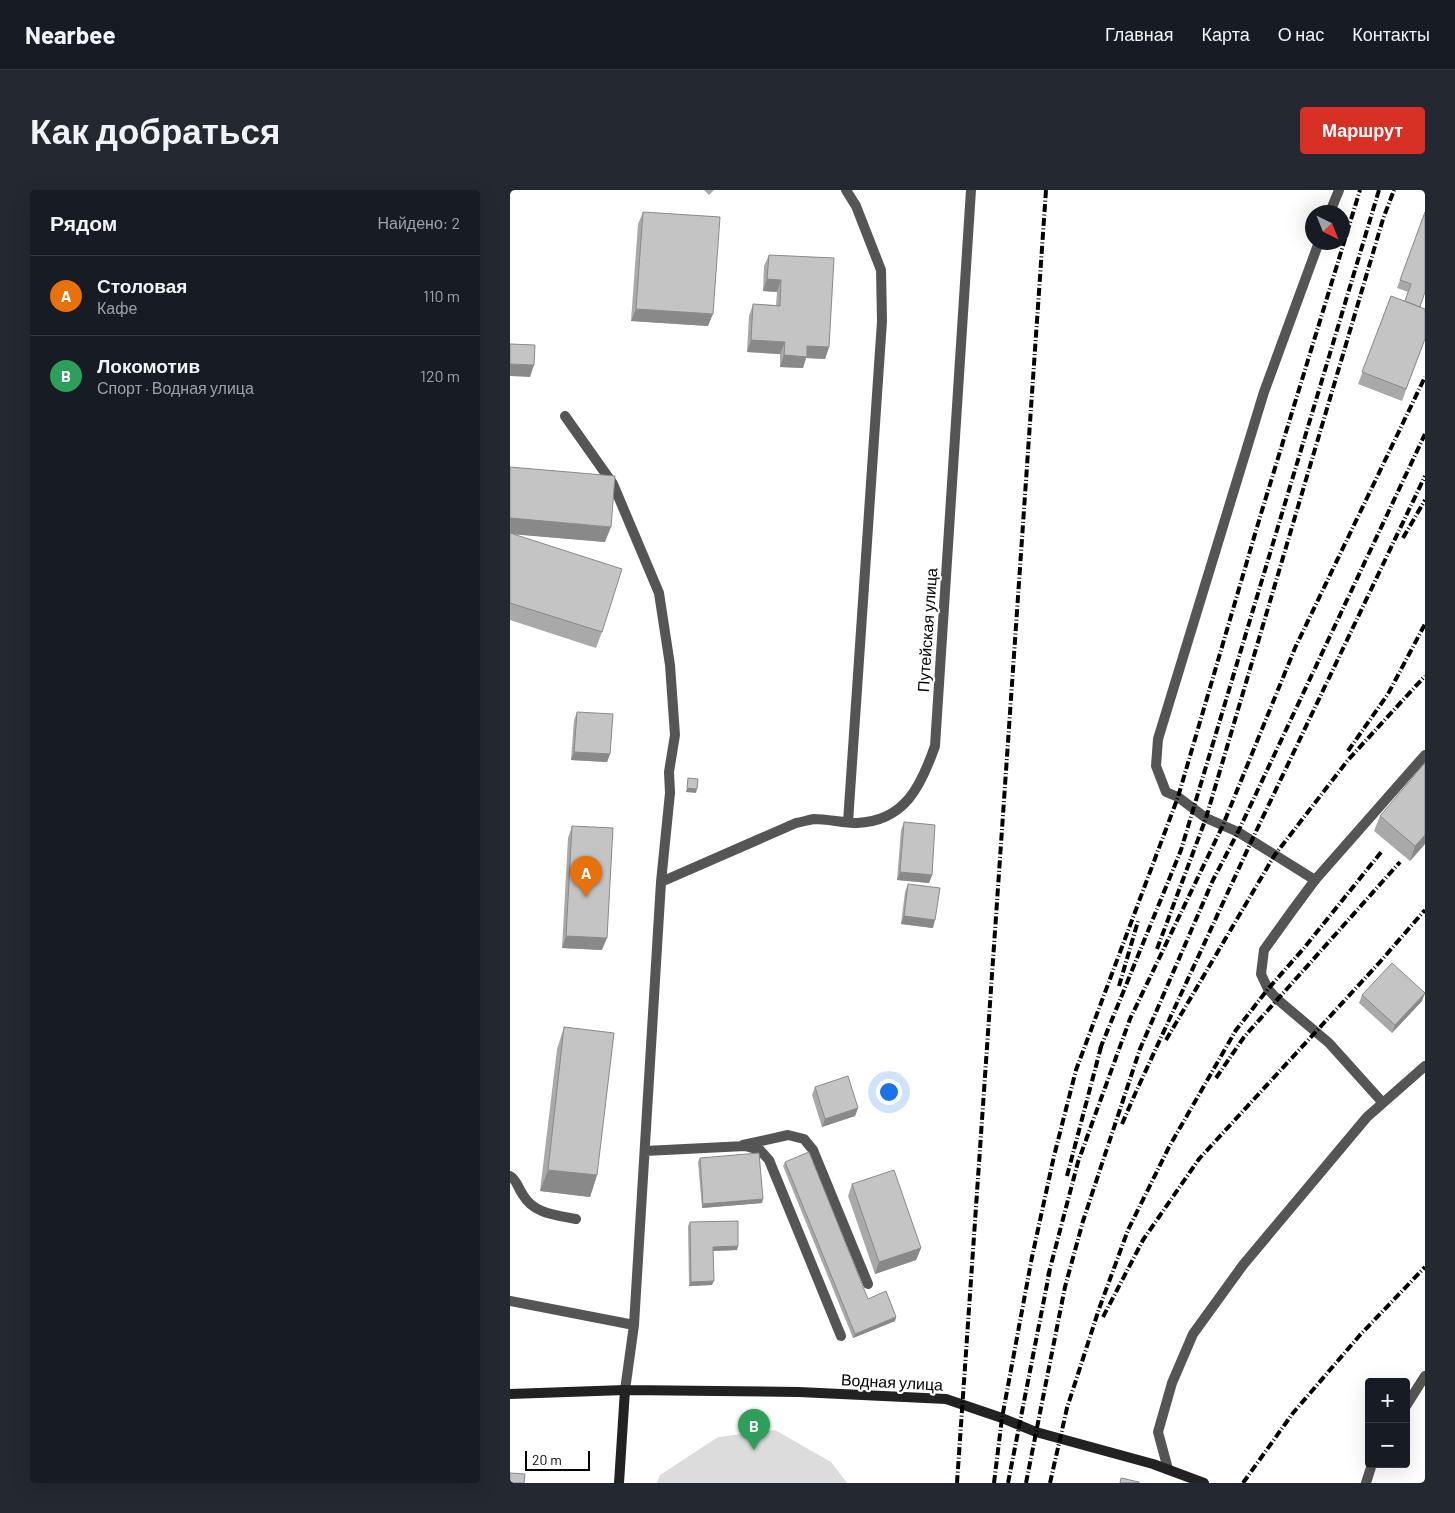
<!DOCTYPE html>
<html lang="ru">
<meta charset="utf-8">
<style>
:root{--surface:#171b24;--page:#242831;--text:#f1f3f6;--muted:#9ea1a6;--line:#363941;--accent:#d93025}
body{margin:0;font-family:Barlow,sans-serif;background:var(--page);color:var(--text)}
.controls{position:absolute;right:15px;bottom:15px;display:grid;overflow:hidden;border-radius:5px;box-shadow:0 5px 20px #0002}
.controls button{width:45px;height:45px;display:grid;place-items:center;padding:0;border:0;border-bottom:1px solid var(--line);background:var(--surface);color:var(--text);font:25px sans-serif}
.compass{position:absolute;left:795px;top:15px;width:45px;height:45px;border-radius:50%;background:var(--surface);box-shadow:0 5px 20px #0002;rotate:137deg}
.scale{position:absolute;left:15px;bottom:12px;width:65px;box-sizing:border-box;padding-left:5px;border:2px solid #000;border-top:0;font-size:14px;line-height:18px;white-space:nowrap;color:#000;-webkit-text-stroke:4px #fff;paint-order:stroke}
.you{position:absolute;left:378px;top:901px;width:18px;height:18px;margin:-12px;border:4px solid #fff;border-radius:50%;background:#1a73e8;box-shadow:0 0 0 8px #1a73e833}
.badge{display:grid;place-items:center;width:32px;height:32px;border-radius:50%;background:var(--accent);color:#fff;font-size:16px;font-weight:700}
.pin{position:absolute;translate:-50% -41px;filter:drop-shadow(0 1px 2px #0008)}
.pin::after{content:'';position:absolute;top:26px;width:18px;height:15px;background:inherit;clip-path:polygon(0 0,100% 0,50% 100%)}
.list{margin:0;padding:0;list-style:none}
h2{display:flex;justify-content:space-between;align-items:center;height:65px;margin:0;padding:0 20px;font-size:21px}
h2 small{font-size:16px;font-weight:400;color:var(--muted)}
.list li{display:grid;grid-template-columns:32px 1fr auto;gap:15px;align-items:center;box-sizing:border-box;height:80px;padding:0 20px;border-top:1px solid var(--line)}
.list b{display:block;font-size:19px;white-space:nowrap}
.list p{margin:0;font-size:16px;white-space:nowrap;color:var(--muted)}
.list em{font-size:16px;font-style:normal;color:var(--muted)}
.map{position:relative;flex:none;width:915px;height:1293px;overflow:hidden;border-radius:5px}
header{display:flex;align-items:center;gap:30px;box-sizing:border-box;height:70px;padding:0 25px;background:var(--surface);border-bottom:1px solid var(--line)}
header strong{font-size:24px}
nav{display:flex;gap:28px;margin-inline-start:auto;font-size:18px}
.intro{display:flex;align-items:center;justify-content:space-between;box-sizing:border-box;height:120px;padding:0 30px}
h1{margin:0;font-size:35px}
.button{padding:12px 22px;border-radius:5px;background:var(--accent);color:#fff;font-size:18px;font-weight:700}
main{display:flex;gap:30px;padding:0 30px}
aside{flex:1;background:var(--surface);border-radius:5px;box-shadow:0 5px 20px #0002}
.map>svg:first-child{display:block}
</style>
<header>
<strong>Nearbee</strong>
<nav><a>Главная</a><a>Карта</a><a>О нас</a><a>Контакты</a></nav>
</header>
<div class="intro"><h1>Как добраться</h1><a class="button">Маршрут</a></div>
<main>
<aside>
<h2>Рядом<small>Найдено: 2</small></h2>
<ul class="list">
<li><span class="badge" style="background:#e8710a">A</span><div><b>Столовая</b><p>Кафе</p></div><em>110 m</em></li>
<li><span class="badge" style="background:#2e9e5b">B</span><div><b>Локомотив</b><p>Спорт · Водная улица</p></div><em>120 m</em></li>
</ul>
</aside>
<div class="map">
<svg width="915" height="1293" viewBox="0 0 915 1293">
<rect width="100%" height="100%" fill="#fff"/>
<path fill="#dcdcdc" d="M265 1240 321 1272 337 1293H147L150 1285 208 1247Z"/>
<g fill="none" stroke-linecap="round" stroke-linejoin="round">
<path stroke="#555" stroke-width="10" d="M336 0 346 16 371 80 372 131 338 632
M55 226 103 294 149 403 160 475 165 545 159 582 160 603 151 692 124 1135 115 1200
M151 692 286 633C292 632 298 630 304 629 318 629 333 633 347 633 395 631 411 596 425 556L461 0
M873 913 819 853 767 809 758 799 751 784 754 760 782 721 805 690 915 565
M233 955 278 945 294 949 303 960 358 1094
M135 961 235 956 250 960 259 970 331 1146
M0 986C7 990 8 998 13 1005 24 1024 46 1025 66 1029
M0 1111 124 1135
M658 1279 648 1242 662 1193 683 1144 733 1075 857 927 915 876"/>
<path stroke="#555" stroke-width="10" d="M820 22 829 0
M805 690 728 642 696 628 668 607 656 602 646 576 648 549 754 202 809 52
M896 1216 915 1186
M856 1293 862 1274"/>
<path stroke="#222" stroke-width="10" d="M0 1204 115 1200 289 1202 436 1209 492 1228 526 1242 643 1274 694 1293
M109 1293 115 1200"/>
<path stroke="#000" stroke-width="4" stroke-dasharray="8 2.5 1 2.5" stroke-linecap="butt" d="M893 348 915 310
M838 561 878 504 915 434
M647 759 696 628 873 29 884 0
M609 796 628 731
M656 850 764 666 838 570 915 486
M590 859 671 660 869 0
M706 888 734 847 890 672
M612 934 625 904 741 652 915 286
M557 986 592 853
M538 1086 568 972 620 829 713 635 785 458 915 187
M593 1127 633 1050 689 969 869 773 915 720
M447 1293 536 0
M484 1293 492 1228 522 1067 544 966 566 880 668 607 750 327 850 0
M498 1293 540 1079
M516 1293 555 1097 573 1031 630 859 703 690 728 642 915 244
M540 1293 557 1218 589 1119 618 1040 659 957 726 840 758 799 794 758 872 661
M733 1293 783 1223 850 1145 915 1077"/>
</g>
<path fill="#a9a9a9" d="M194 0H204L199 5Z
M133 22 198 136 121 131 128 34Z
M915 22 910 117 915 149 892 211 848 194 881 106 895 111 898 102 887 98Z
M259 65 319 157 315 169 296 168 293 178 270 177V164L237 162 239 126 243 114 266 115 267 102 253 101 254 76Z
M0 277 95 352 3 344 92 442 86 458 0 430Z
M67 522 100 564 97 572 61 570 64 530Z
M870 626 915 654 900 671 864 641Z
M394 632 422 685 419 693 387 690 391 640Z
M62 636 92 760 52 758 58 648Z
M398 694 423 738 391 734 395 702Z
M852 805 912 811 882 843 849 813Z
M54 837 87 985 80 1007 30 1001 47 859Z
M305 897 348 918 345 926 312 937 302 905Z
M190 968 252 1013 192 1018 188 972Z
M275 972 358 1109 386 1127 385 1131 343 1148 273 976Z
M342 994 411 1058 406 1070 365 1084 338 1006Z
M180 1032 227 1060 203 1061 202 1095 179 1096 178 1036Z"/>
<path fill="#898989" d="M257 89 271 90 267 102 253 101Z
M126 119 203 124 198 136 121 131Z
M241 150 275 152 270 164 237 162Z
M297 156 319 157 315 169 296 168 293 178 270 177 274 165Z
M0 174 24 175 20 187 0 186Z
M0 328 101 337 95 352 0 344Z
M64 562 100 564 97 572 61 570Z
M177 598 187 599 186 603 176 602Z
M915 645V654L900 671 905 656Z
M390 682 422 685 419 693 387 690Z
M394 726 425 730 423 738 391 734Z
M56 746 97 748 92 760 52 758Z
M915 803 912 811 882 843 885 835Z
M348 918 345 926 312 937 315 929Z
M38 980 87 985 80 1007 30 1001Z
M253 1009 252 1013 192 1018 193 1014Z
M228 1056 227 1060 202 1061 203 1057Z
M411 1058 406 1070 365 1084 369 1072Z
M204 1091 202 1095 179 1096 181 1092Z
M386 1127 385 1131 343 1148 345 1144Z"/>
<path fill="#c4c4c4" stroke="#898989" d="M133 22 210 27 203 124 126 119Z
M915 22V102L910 117 895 111 901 94 890 90Z
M259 65 324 68 319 157 297 156V167L274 165 275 152 241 150 243 114 270 116 271 90 257 89Z
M881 106 915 119V149L896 199 852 182Z
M0 154 25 155 24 175 0 174Z
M0 277 105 286 101 337 0 328Z
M0 343 112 379 92 442 0 413Z
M67 522 103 524 100 564 64 562Z
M915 573V645L905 656 870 626Z
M178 588 188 589 187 599 177 598Z
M394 632 425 635 422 685 390 682Z
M62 636 103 638 97 748 56 746Z
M398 694 430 698 425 730 394 726Z
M882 773 915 803 885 835 852 805Z
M54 837 104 843 87 985 38 980Z
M338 886 348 918 315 929 305 897Z
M299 962 358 1109 376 1101 386 1127 345 1144 275 972Z
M249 963 253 1009 193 1014 190 968Z
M384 980 411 1058 369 1072 342 994Z
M228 1031V1056L203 1057 204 1091 181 1092 180 1032Z
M0 1283 15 1284 14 1293H0Z
M611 1288 629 1292V1293H610Z"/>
<g text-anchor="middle" stroke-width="4.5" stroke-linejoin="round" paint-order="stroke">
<g font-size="16" fill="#000" stroke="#fff">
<text transform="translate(417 440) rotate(-86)" y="6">Путейская улица</text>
<text transform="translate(382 1192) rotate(3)" y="6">Водная улица</text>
</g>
</g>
</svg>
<div class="controls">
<button>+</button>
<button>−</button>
</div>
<svg class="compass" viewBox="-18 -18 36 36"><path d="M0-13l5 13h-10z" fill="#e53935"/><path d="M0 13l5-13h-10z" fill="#9ea1a6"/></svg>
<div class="scale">20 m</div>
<div class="you"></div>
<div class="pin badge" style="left:76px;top:707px;background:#e8710a">A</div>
<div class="pin badge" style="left:244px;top:1260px;background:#2e9e5b">B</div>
</div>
</main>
